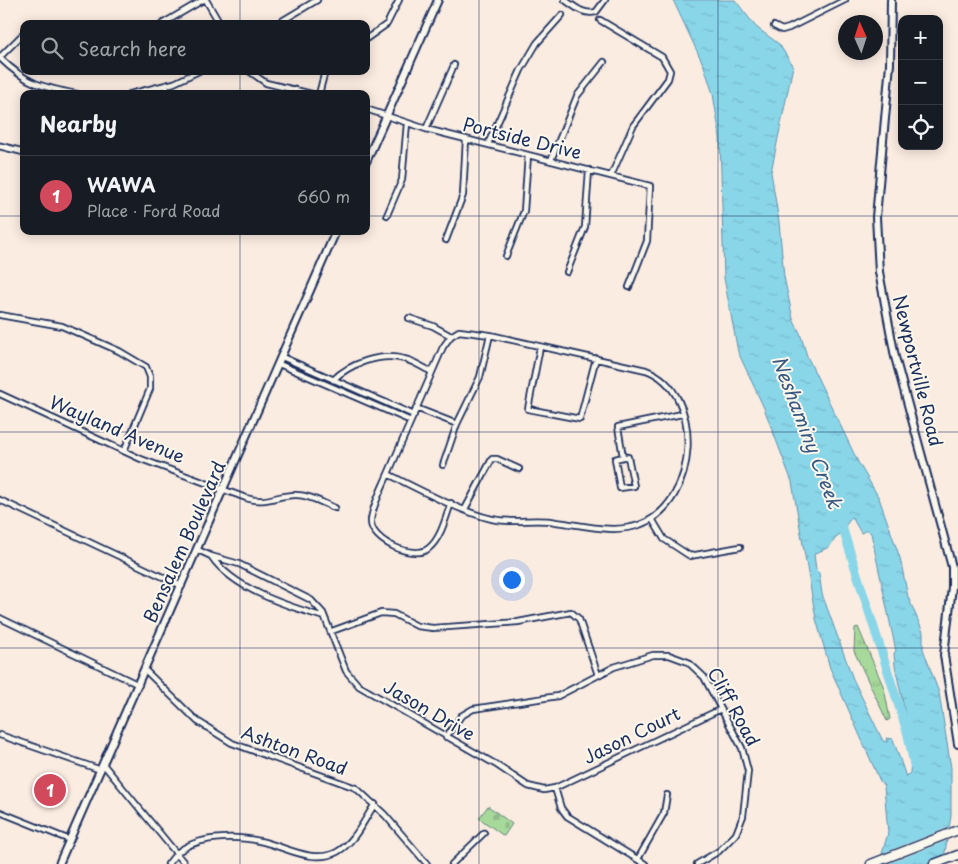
<!DOCTYPE html>
<meta charset="utf-8">
<style>
:root{--surface:#171b24;--page:#20242c;--text:#f1f3f6;--muted:#9ea1a6;--line:#363941;--accent:#d1495b}
body{margin:0;font-family:"Playpen Sans",sans-serif;background:var(--page);color:var(--text)}
.controls{position:absolute;right:15px;top:15px;display:grid;overflow:hidden;border-radius:10px;box-shadow:0 2px 12px #0003}
.controls button{width:45px;height:45px;display:grid;place-items:center;padding:0;border:0;border-bottom:1px solid var(--line);background:var(--surface);color:var(--text);font:25px sans-serif}
.compass{position:absolute;left:838px;top:15px;width:45px;height:45px;border-radius:50%;background:var(--surface);box-shadow:0 2px 12px #0003;rotate:357deg}
.you{position:absolute;left:511px;top:579px;width:18px;height:18px;margin:-12px;border:4px solid #fff;border-radius:50%;background:#1a73e8;box-shadow:0 0 0 8px #1a73e833}
.badge{display:grid;place-items:center;width:32px;height:32px;border-radius:50%;background:var(--accent);color:#fff;font-size:16px;font-weight:700}
.pin{position:absolute;translate:-50% -50%;border:2px solid #fff;box-shadow:0 1px 5px #0006}
.list{margin:0;padding:0;list-style:none}
h2{display:flex;justify-content:space-between;align-items:center;height:65px;margin:0;padding:0 20px;font-size:21px}
h2 small{font-size:16px;font-weight:400;color:var(--muted)}
.list li{display:grid;grid-template-columns:32px 1fr auto;gap:15px;align-items:center;box-sizing:border-box;height:80px;padding:0 20px;border-top:1px solid var(--line)}
.list b{display:block;font-size:19px;white-space:nowrap}
.list p{margin:0;font-size:16px;white-space:nowrap;color:var(--muted)}
.list em{font-size:16px;font-style:normal;color:var(--muted)}
.icon{flex:none;width:28px;height:28px;fill:none;stroke:currentColor;stroke-width:2;stroke-linecap:round;stroke-linejoin:round}
.map{position:relative;flex:none;width:958px;height:864px;overflow:hidden}
.search{position:absolute;background:var(--surface);box-shadow:0 2px 12px #0003;left:20px;top:20px;width:350px;height:55px;display:flex;align-items:center;gap:12px;box-sizing:border-box;padding:0 18px;border-radius:10px;color:var(--muted);font-size:19px}
.panel{position:absolute;background:var(--surface);box-shadow:0 2px 12px #0003;left:20px;top:90px;width:350px;height:145px;border-radius:10px}
.map>svg:first-child{display:block}
</style>
<div class="map">
<svg width="958" height="864" viewBox="0 0 958 864">
<defs>
<pattern id="grass-tufts" width="24" height="20" patternUnits="userSpaceOnUse" patternTransform="scale(1.25)"><rect width="24" height="20" fill="#a7d99b"/><path d="M3 7l-1-3M5 7V3M7 7l1-3M15 17l-1-3M17 17v-4M19 17l1-3" fill="none" stroke="#8fbb88"/></pattern>
<pattern id="cemetery-stones" width="16" height="16" patternUnits="userSpaceOnUse" patternTransform="scale(1.25)"><rect width="16" height="16" fill="#a7d99b"/><path d="M2 7V4a2 2 0 0 1 4 0v3zM10 15v-3a2 2 0 0 1 4 0v3z" fill="#8fbb88"/></pattern>
<pattern id="water-ripples" width="26" height="14" patternUnits="userSpaceOnUse" patternTransform="scale(1.25)"><rect width="26" height="14" fill="#8ad6e9"/><path d="M2 4q2-2 4 0t4 0M15 11q2-2 4 0t4 0" fill="none" stroke="#76b8ca"/></pattern>
</defs>
<rect width="100%" height="100%" fill="#fbece1"/>
<filter id="ink" filterUnits="userSpaceOnUse"><feTurbulence type="fractalNoise" baseFrequency=".02" numOctaves="2"/><feDisplacementMap in="SourceGraphic" scale="10" xChannelSelector="R" yChannelSelector="G"/><feConvolveMatrix kernelMatrix="1 2 1 2 8 2 1 2 1" color-interpolation-filters="sRGB"/></filter>
<g filter="url(#ink)">
<path fill="url(#grass-tufts)" stroke="#61847c" d="M858 627 884 688 890 719 887 721 854 651 855 628Z"/>
<path fill="url(#cemetery-stones)" stroke="#61847c" d="M488 806 512 824 504 836 479 818Z"/>
<path fill="url(#water-ripples)" stroke="#5e93b1" fill-rule="evenodd" d="M673 0H735L756 27 779 44 793 66 771 172 779 222 784 277 793 319 800 333 807 356 858 462 879 498 900 558 908 597 923 632V649L939 693 951 768V816L943 864H879L888 833 884 786 880 781 830 668 816 619 792 482 764 408 738 352 724 278 720 137 713 94 704 66ZM852 517 861 533 867 530 871 533 896 651 894 653 895 666 912 745 910 773 906 777 893 739 886 738 887 742 883 741 853 679 822 594 819 573 816 570 814 554 829 547Z"/>
<path fill="#fbece1" d="M952 826 951 839 887 864H877L879 855Z"/>
<g fill="none" stroke-linecap="round" stroke-linejoin="round">
<path stroke="#8ad6e9" stroke-width="9" d="M839 517 908 735 914 765"/>
<defs>
<path id="minor" d="M206 0 220 24
M565 0C575 7 583 15 596 12L605 0
M600 20 662 57 670 71 668 79 633 126 611 176
M162 24 203 0
M277 24 317 0
M774 26 782 30 789 28 845 0
M366 39 387 24 399 0
M0 57 24 33
M0 58C27 84 41 87 77 94
M249 71 266 83 312 94
M166 85 168 94
M130 94 174 83 199 71
M319 94 325 71
M366 109 426 129 650 186 647 241 629 287
M426 129 454 65
M488 144 521 70 537 43 562 15
M551 160 577 96 604 62
M387 215 402 180 407 123
M446 240 463 195 466 139
M506 256 524 211 528 155
M567 272 585 227 589 170
M0 315 62 326 119 351 146 367 150 377V389L124 451
M409 318 433 326 451 336
M540 347 528 409 580 419 596 358
M282 357 414 415
M279 364 411 421
M333 380C349 364 381 352 404 359 414 361 423 368 432 372
M0 394 141 459 246 498C267 505 277 494 297 495 310 495 322 503 335 508
M416 408 457 424
M623 457H628L634 486 620 488 615 459 623 457 618 427 682 414
M443 465 457 424 480 377 490 335
M388 474C418 489 461 512 492 519 514 524 535 518 556 522 583 525 613 534 639 525 700 504 705 391 646 370L490 335 459 331 451 336 443 347 388 474C383 486 371 509 371 521 370 541 415 561 429 548 441 538 446 517 451 503
M0 500 182 586
M465 509 492 459H497L519 469
M652 519 664 539 690 556 740 547
M198 550 211 556 239 564 311 600 323 613 346 671 359 686 495 764 528 786 544 790 555 788 721 709
M211 556C233 589 287 606 324 617
M0 618 139 685
M332 631 381 613 394 614 417 626 433 628 518 622 571 612 579 619 598 675
M145 670 197 721 232 743 356 788 385 815 427 864
M0 735 101 770
M446 737 461 716 473 709 558 696 614 667 653 655H669L688 662 704 677 721 709 742 748 748 771 743 816 736 834 719 851 697 864
M103 764 185 864
M555 788 561 808 567 816 645 864
M0 812 70 840
M638 859 664 813 667 795
M168 864C172 859 176 853 181 850 202 835 240 836 264 842 287 848 314 864 337 852 355 842 364 820 375 804
M452 864 484 833"/>
<path id="tertiary" d="M0 146 24 152"/>
<path id="secondary" d="M891 0 890 64 876 217 879 272 895 357 952 567V587L944 655 958 744
M366 162 438 0
M59 864 336 231"/>
<path id="motorway" d="M871 864 958 830
M934 864 958 855"/>
</defs>
<use href="#minor" stroke="#1b2f5e" stroke-width="8"/>
<use href="#tertiary" stroke="#1b2f5e" stroke-width="9"/>
<use href="#secondary" stroke="#1b2f5e" stroke-width="10"/>
<use href="#motorway" stroke="#1b2f5e" stroke-width="11"/>
<use href="#minor" stroke="#fbf7ec" stroke-width="4.5"/>
<use href="#tertiary" stroke="#fbf7ec" stroke-width="5"/>
<use href="#secondary" stroke="#fbf7ec" stroke-width="6"/>
<use href="#motorway" stroke="#fbf7ec" stroke-width="8"/>
</g>
</g>
<path fill="none" stroke="#1b2f5e" stroke-width="1" stroke-opacity="0.55" d="M240 0V24M479 0V864M718 0V864M240 71V94M0 216H24M366 216H958M240 231V864M0 432H958M0 648H958"/>
<g text-anchor="middle" stroke-width="4" stroke-linejoin="round" paint-order="stroke">
<g font-size="18" fill="#1b2f5e" stroke="#fbf7ec">
<text transform="translate(522 139) rotate(14)" y="6">Portside Drive</text>
<text transform="translate(917 371) rotate(76)" y="6">Newportville Road</text>
<text transform="translate(117 430) rotate(23)" y="6">Wayland Avenue</text>
<text transform="translate(185 542) rotate(-66)" y="6">Bensalem Boulevard</text>
<text transform="translate(733 707) rotate(61)" y="6">Cliff Road</text>
<text transform="translate(429 711) rotate(30)" y="6">Jason Drive</text>
<text transform="translate(632 736) rotate(-26)" y="6">Jason Court</text>
<text transform="translate(294 751) rotate(20)" y="6">Ashton Road</text>
</g>
<g font-size="19" font-style="italic" fill="#375981" stroke="#fbf7ec">
<text transform="translate(807 432) rotate(69)" y="7">Neshaminy Creek</text>
</g>
</g>
</svg>
<div class="controls">
<button>+</button>
<button>−</button>
<button><svg class="icon" aria-label="locate" viewBox="0 0 24 24"><circle cx="12" cy="12" r="6"/><path d="M12 2v4M12 18v4M2 12h4M18 12h4"/></svg></button>
</div>
<svg class="compass" viewBox="-18 -18 36 36"><path d="M0-13l5 13h-10z" fill="#e53935"/><path d="M0 13l5-13h-10z" fill="#9ea1a6"/></svg>
<div class="you"></div>
<div class="pin badge" style="left:50px;top:790px">1</div>
<div class="search"><svg class="icon" aria-label="search" viewBox="0 0 24 24"><circle cx="10" cy="10" r="6"/><path d="M15 15l6 6"/></svg>Search here</div>
<section class="panel">
<h2>Nearby<small></small></h2>
<ul class="list">
<li><span class="badge">1</span><div><b>WAWA</b><p>Place · Ford Road</p></div><em>660 m</em></li>
</ul>
</section>
</div>
